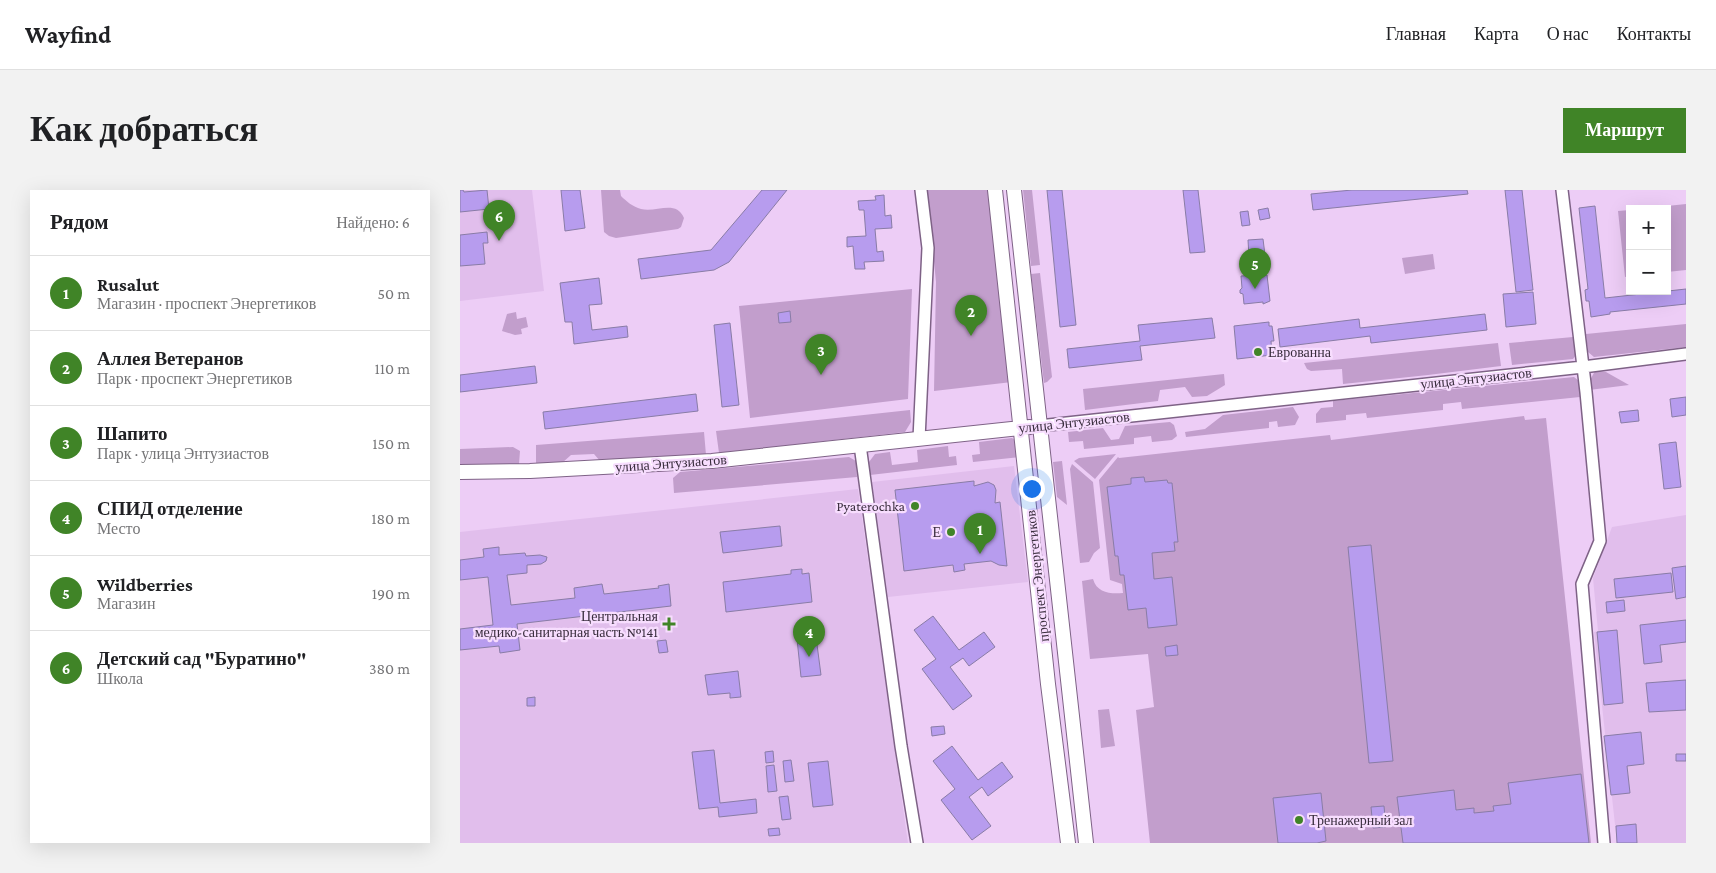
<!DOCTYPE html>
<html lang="ru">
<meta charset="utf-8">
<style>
:root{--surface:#fff;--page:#f2f2f2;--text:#202124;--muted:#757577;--line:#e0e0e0;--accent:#408427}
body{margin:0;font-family:"Crimson Pro",serif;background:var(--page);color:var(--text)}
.controls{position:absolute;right:15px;top:15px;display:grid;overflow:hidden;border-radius:0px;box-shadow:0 5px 20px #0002}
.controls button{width:45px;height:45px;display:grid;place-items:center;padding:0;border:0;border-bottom:1px solid var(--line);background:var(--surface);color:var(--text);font:25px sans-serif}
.you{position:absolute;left:571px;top:298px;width:18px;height:18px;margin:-12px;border:4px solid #fff;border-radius:50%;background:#1a73e8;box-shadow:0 0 0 8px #1a73e833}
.badge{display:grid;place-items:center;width:32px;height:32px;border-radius:50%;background:var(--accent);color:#fff;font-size:16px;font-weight:700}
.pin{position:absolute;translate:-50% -41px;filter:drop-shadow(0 1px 2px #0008)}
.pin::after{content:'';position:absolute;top:26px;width:18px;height:15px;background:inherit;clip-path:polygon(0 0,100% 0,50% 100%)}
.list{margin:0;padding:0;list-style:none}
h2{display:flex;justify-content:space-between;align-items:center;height:65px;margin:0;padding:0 20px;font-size:21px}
h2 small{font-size:16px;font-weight:400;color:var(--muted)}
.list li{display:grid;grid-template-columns:32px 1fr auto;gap:15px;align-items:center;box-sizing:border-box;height:75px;padding:0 20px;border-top:1px solid var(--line)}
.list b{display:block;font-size:19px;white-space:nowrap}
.list p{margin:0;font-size:16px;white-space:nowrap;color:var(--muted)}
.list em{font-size:16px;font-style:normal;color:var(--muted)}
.map{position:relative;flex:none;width:1226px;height:653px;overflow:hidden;border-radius:0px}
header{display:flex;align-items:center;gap:30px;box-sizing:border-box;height:70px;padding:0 25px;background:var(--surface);border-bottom:1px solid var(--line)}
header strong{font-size:24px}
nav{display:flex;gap:28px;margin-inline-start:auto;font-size:18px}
.intro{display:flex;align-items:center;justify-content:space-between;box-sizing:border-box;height:120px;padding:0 30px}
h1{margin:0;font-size:35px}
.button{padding:12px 22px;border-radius:0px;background:var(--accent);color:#fff;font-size:18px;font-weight:700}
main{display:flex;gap:30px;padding:0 30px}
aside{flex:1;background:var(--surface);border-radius:0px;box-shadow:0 5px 20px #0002}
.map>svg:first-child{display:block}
</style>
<header>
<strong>Wayfind</strong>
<nav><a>Главная</a><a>Карта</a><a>О нас</a><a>Контакты</a></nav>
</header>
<div class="intro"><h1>Как добраться</h1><a class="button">Маршрут</a></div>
<main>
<aside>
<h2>Рядом<small>Найдено: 6</small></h2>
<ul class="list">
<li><span class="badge">1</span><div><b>Rusalut</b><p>Магазин · проспект Энергетиков</p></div><em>50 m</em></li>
<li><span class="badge">2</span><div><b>Аллея Ветеранов</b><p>Парк · проспект Энергетиков</p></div><em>110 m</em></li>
<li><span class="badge">3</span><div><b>Шапито</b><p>Парк · улица Энтузиастов</p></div><em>150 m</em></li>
<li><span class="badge">4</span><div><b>СПИД отделение</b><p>Место</p></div><em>180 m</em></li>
<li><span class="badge">5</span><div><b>Wildberries</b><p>Магазин</p></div><em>190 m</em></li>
<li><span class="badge">6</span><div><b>Детский сад &quot;Буратино&quot;</b><p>Школа</p></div><em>380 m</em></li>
</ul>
</aside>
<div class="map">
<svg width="1226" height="653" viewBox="0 0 1226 653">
<rect width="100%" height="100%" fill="#edcdf6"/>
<path fill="#e1beec" d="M0 0H72L84 101 0 111Z
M554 276 568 392 428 407 412 292Z
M398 299 448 653H0V342Z
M1226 325V653H1157L1134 442 1138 441 1133 388 1152 337Z"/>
<path fill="#c29ecc" d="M141 0H160L161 6C166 11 173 17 181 19 196 23 216 9 224 28L221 37 218 39 156 48 149 46 144 42Z
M467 0H530L552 192 474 201 476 92Z
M563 0H572L580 75 571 76Z
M1226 14V80L1207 82V19H1179Z
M1170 20V86L1165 87 1158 21Z
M973 64 975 79 945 84 942 68Z
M580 83 592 187 587 192 584 193 571 84Z
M452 99 448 209 290 228 279 116Z
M56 122 57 129 66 127 68 137 61 139 62 144 55 145 42 141 47 124Z
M1226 134V157L1134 167 1128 162 1126 144Z
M1113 147 1116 165 1113 169 1052 175 1049 153Z
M1038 153 1041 176 968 185 883 194 882 179 851 181 847 179 844 173Z
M1135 181 1146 182 1169 195 1129 200V192Z
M764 184 765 195 747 206 732 207 725 197 700 200 698 211 625 220 623 199Z
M1114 187 1119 191 1120 207 1002 219 1001 212 983 214V220L907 228 906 223 886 225V230L856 233V224L861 218 873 217V211Z
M833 217 839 227 835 235 818 237 817 231 809 232V238L726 247 725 242 745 239 763 225Z
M450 220 451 232 445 242 259 263 256 241Z
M1064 226 1065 230 1086 228 1131 653H690L676 520 694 517 688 464 630 469 622 391 633 389C637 403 650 404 663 403L662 394 650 390 639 290 658 267 659 268 870 245 871 250Z
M710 232 714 235 717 246 712 250 692 252 691 246 674 248V254L624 259 623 251 609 252 608 242 643 238 651 250 659 249 665 236Z
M244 242 246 265 140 271 134 264 111 265 102 273 76 274V255Z
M552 248 555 250 560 267 513 272 512 265 520 264 519 252Z
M488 256 489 267 496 266 497 275 410 285 409 272 415 264 430 262 432 275 458 272 457 260Z
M53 257 60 261 59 274 0 275V259Z
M656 264 635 289 614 271 619 268Z
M389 267 396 271 397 287 214 303 213 288 220 282Z
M602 271 607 315 597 307 593 272Z
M612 274 633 292 640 358 634 363 629 372 620 373 610 279Z
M649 519 655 556 641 558 638 520Z"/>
<path fill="#b79cee" stroke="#897ca6" d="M0 0H3L4 2 27 0 29 19 0 22Z
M101 0H120L125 38 105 41Z
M302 0H327L269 72 254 80 181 89 178 69 251 60Z
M587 0H602L616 135 600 137Z
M723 0H738L745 62 730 63Z
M892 0H1007L1008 4 853 20 851 4Z
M1045 0H1062L1073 100 1056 102Z
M424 5 425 26 431 25 432 38 415 39 417 62 423 61 424 71 404 72 405 79H395L393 56 387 57V47L406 46 404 20H399L398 11 416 10 415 6Z
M1135 16 1145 108 1226 99V114L1150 122V124L1131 127 1129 111H1126L1125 100 1128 99 1119 18Z
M808 18 810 28 800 30 798 20Z
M788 21 790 35 782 36 780 22Z
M27 42 28 53H23L25 74 0 76V45Z
M803 49 805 65 789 67 788 50Z
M799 85H807L810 111 803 114V112L784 114 783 104 780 103V100L782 98 781 86Z
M139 88 142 114 129 115 132 140 167 136 168 147 114 154 112 132H105L100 93Z
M1073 102 1076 134 1046 137 1043 104Z
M330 121 331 132 319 133 318 123Z
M1025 124 1027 140 911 153 910 146 820 157 818 139 899 129 900 138Z
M752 128 755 148 680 156 682 170 609 178 607 159 680 151 678 135Z
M809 132V136H812L814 151H811L812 165 777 169 774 136Z
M270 133 279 215 262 217 254 135Z
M75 176 77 193 0 202V185Z
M236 204 238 221 85 239 83 222Z
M1226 207V225L1212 227 1210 209Z
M1178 220 1179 231 1161 233 1159 222Z
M1216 252 1221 297 1204 299 1199 254Z
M684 287 685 292 707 290 708 293H712L718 352H714L715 361 692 363 694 389 712 387 717 435 688 438 686 418 668 420 664 385H660L658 366H655L647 297 671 294V288Z
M514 291V296L528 292 534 295 536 300 535 313 540 312 547 376 539 375 531 371 504 374 505 380 494 382 493 375 444 381 435 300Z
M320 336 322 356 263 363 260 342Z
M911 355 933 571 909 573 888 357Z
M39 357V365L65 363 66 366 80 365 87 367 86 371 81 374 67 375V383L47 385 51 415 115 408 114 398 142 394 144 404 199 398 198 396 209 394 211 416 57 434 60 460 40 463 39 456 0 460V439L33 435 28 387 0 390V370L24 367 23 359Z
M1226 376V407L1216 409 1212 378Z
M342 379V384L349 383 352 412 266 422 263 392 331 384V380Z
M1211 383 1213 402 1156 408 1154 389Z
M1164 410 1165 421 1147 423 1146 412Z
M473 426 499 460 524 442 535 457 509 476 503 468 490 477 512 506 493 520 462 479 476 469 454 440Z
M1226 430V452L1200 455 1202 472 1184 474 1180 435Z
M1157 440 1163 513 1144 515 1137 442Z
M356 447 361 485 341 487 337 449Z
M206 450 208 462 199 463 197 451Z
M717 455 718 465 706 466 705 457Z
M278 481 281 507 270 508V503L248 505 245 485Z
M1226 490V520L1189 522 1186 493Z
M75 507V516H67V508Z
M484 536 485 544 472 546 471 537Z
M1181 542 1184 574 1167 576 1170 603 1151 605 1144 546Z
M492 556 518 590 542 572 553 587 528 606 522 597 509 607 531 636 512 650 481 610 495 599 473 571Z
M254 560 260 613 296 609 297 623 259 627 258 617 239 619 232 562Z
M313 561 314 572 306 573 305 562Z
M1216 564H1226V571H1216Z
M331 570 334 591 325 592 323 571Z
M368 571 373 615 353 617 348 573Z
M314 575 317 601 308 602 306 576Z
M1121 584 1129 653H943L937 607 994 600 996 620 1014 618V623L1034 621 1033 616 1051 614 1048 593Z
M861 603 866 651 857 653H818L813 608Z
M328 606 331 629 322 630 319 607Z
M924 616 926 637 913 638 911 617Z
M1176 634 1177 653H1157L1156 636Z
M319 638 320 645 309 646 308 639Z"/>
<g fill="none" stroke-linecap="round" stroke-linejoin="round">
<defs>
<path id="minor" d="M1102 0 1126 202 1140 351 1122 394 1144 653
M579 236 1123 177 1226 164
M459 249 468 58 461 0
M400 255 441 556 457 653"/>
<path id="major" d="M535 0 588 494 608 653
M554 0 626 653
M0 282 70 281 252 271 570 237"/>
</defs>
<use href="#minor" stroke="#7e6286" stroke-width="14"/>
<use href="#major" stroke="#7e6286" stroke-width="16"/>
<use href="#minor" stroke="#fff" stroke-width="11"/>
<use href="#major" stroke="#fff" stroke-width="14"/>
</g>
<g fill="#408427" stroke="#f7ddfe" stroke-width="2">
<circle cx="798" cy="162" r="5"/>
<circle cx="455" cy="316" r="5"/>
<circle cx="491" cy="342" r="5"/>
<path d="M206.5 426.5h5v5h5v5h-5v5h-5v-5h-5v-5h5z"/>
<circle cx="839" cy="630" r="5"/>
</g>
<g text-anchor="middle" stroke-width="4.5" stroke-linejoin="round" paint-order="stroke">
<g font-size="14" fill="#392d3d" stroke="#f7ddfe" text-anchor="end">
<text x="808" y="167" text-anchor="start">Еврованна</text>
<text x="445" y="321">Pyaterochka</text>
<text x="481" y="347">Е</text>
<text x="198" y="431">Центральная<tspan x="198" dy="16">медико-санитарная часть №141</tspan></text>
<text x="849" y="635" text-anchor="start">Тренажерный зал</text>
</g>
<g font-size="14" fill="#392d3d" stroke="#f7ddfe">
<text transform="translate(1016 188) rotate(-6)" y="5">улица Энтузиастов</text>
<text transform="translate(614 232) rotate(-6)" y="5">улица Энтузиастов</text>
<text transform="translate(211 273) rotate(-4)" y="5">улица Энтузиастов</text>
<text transform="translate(577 386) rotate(-96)" y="5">проспект Энергетиков</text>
</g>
</g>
</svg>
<div class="controls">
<button>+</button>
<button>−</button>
</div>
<div class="you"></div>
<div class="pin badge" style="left:520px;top:364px">1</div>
<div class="pin badge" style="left:511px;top:146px">2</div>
<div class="pin badge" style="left:361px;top:185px">3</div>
<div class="pin badge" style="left:349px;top:467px">4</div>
<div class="pin badge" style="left:795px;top:99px">5</div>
<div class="pin badge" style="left:39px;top:51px">6</div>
</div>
</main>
